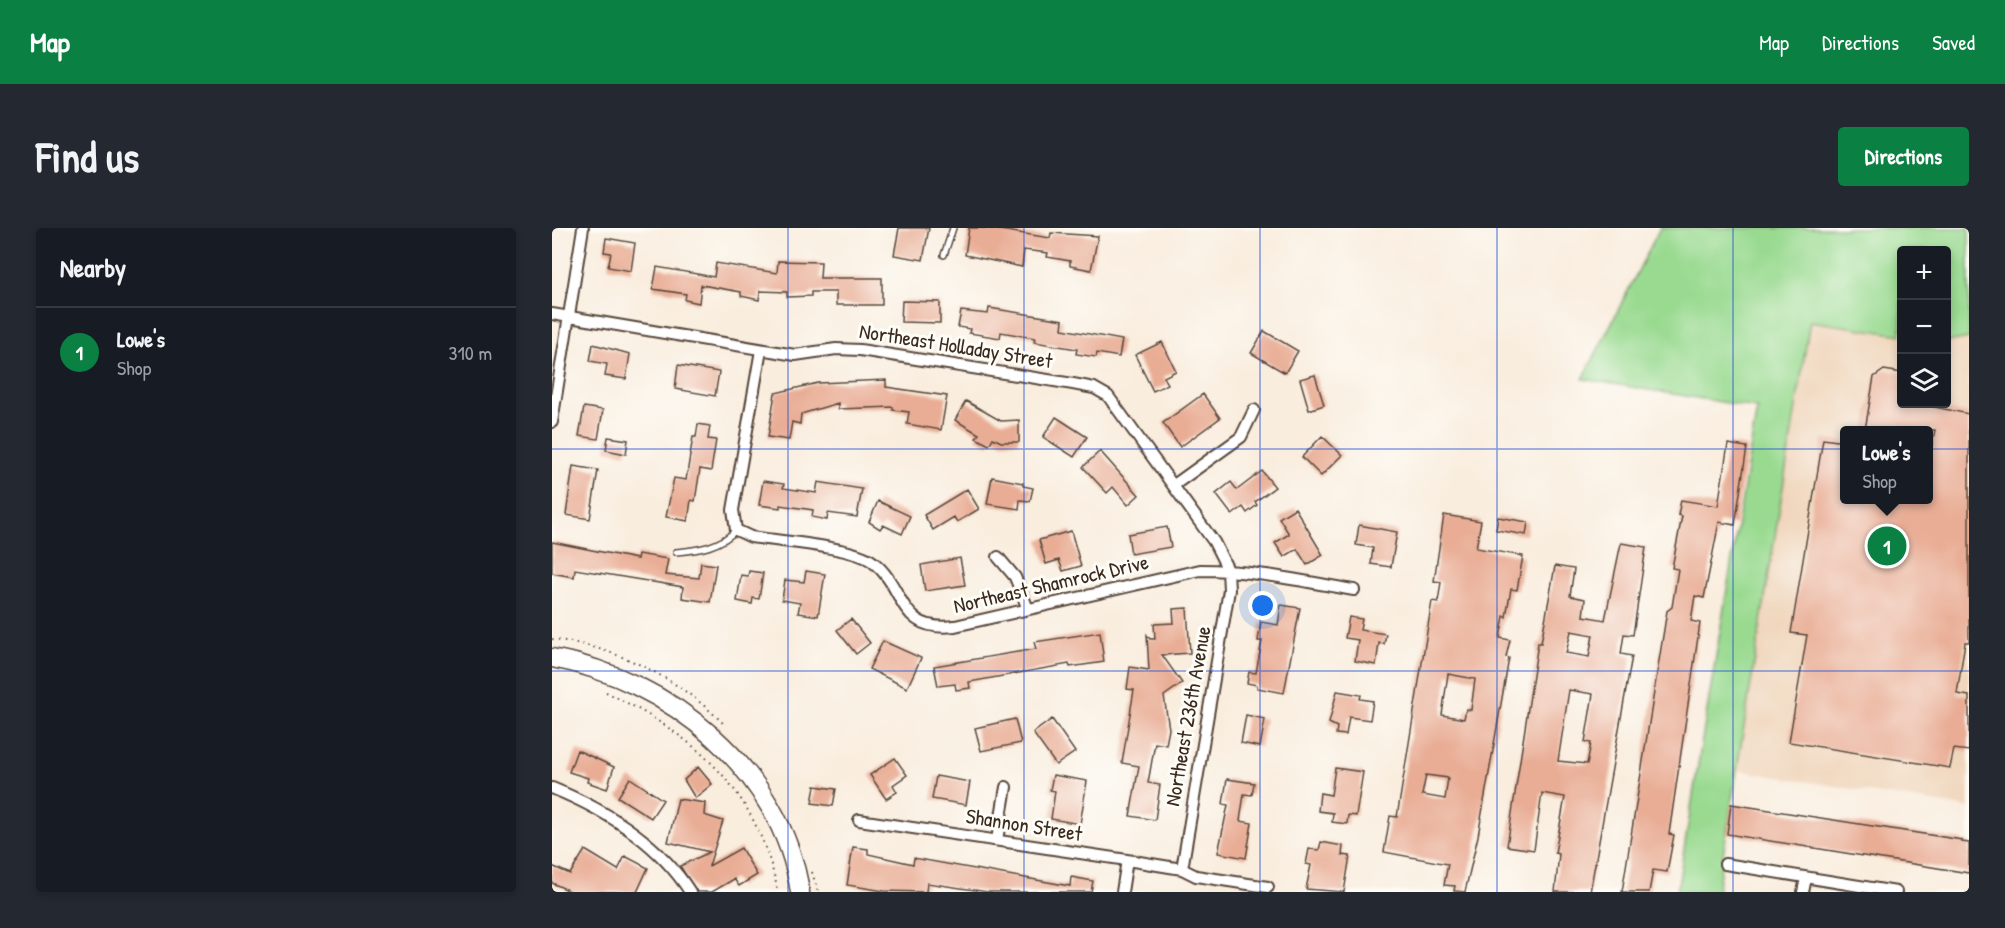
<!DOCTYPE html>
<meta charset="utf-8">
<style>
:root{--surface:#171b24;--page:#242831;--text:#f1f3f6;--muted:#9ea1a6;--line:#363941;--accent:#0b8043}
body{margin:0;font-family:"Patrick Hand",sans-serif;background:var(--page);color:var(--text)}
.controls{position:absolute;right:18px;top:18px;display:grid;overflow:hidden;border-radius:6px;box-shadow:0 3px 9px #0003}
.controls button{width:54px;height:54px;display:grid;place-items:center;padding:0;border:0;border-bottom:2px solid var(--line);background:var(--surface);color:var(--text);font:30px sans-serif}
.you{position:absolute;left:711px;top:378px;width:21px;height:21px;margin:-15px;border:4px solid #fff;border-radius:50%;background:#1a73e8;box-shadow:0 0 0 9px #1a73e833}
.badge{display:grid;place-items:center;width:39px;height:39px;border-radius:50%;background:var(--accent);color:#fff;font-size:20px;font-weight:700}
.pin{position:absolute;translate:-50% -50%;border:3px solid #fff;box-shadow:0 2px 6px #0006}
.popup{position:absolute;left:1288px;top:198px;width:93px;height:78px;box-sizing:border-box;display:grid;place-content:center;border-radius:6px;background:var(--surface);filter:drop-shadow(0 2px 4px #0005);font-size:20px;white-space:nowrap;color:var(--muted)}
.popup b{font-size:22px;color:var(--text)}
.popup::after{content:'';position:absolute;left:50%;top:100%;margin-left:-12px;border:12px solid transparent;border-top-color:var(--surface)}
.list{margin:0;padding:0;list-style:none}
h2{display:flex;justify-content:space-between;align-items:center;height:78px;margin:0;padding:0 24px;font-size:26px}
h2 small{font-size:20px;font-weight:400;color:var(--muted)}
.list li{display:grid;grid-template-columns:39px 1fr auto;gap:18px;align-items:center;box-sizing:border-box;height:90px;padding:0 24px;border-top:2px solid var(--line)}
.list b{display:block;font-size:22px;white-space:nowrap}
.list p{margin:0;font-size:20px;white-space:nowrap;color:var(--muted)}
.list em{font-size:20px;font-style:normal;color:var(--muted)}
.icon{flex:none;width:33px;height:33px;fill:none;stroke:currentColor;stroke-width:2;stroke-linecap:round;stroke-linejoin:round}
.map{position:relative;flex:none;width:1417px;height:664px;overflow:hidden;border-radius:6px}
header{display:flex;align-items:center;gap:36px;box-sizing:border-box;height:84px;padding:0 30px;background:var(--accent);color:#fff}
header strong{font-size:28px}
nav{display:flex;gap:33px;margin-inline-start:auto;font-size:21px}
.intro{display:flex;align-items:center;justify-content:space-between;box-sizing:border-box;height:144px;padding:0 36px}
h1{margin:0;font-size:42px}
.button{padding:15px 27px;border-radius:6px;background:var(--accent);color:#fff;font-size:21px;font-weight:700}
main{display:flex;gap:36px;padding:0 36px}
aside{flex:1;background:var(--surface);border-radius:6px;box-shadow:0 3px 9px #0003}
.map>svg:first-child{display:block}
</style>
<header>
<strong>Map</strong>
<nav><a>Map</a><a>Directions</a><a>Saved</a></nav>
</header>
<div class="intro"><h1>Find us</h1><a class="button">Directions</a></div>
<main>
<aside>
<h2>Nearby<small></small></h2>
<ul class="list">
<li><span class="badge">1</span><div><b>Lowe's</b><p>Shop</p></div><em>310 m</em></li>
</ul>
</aside>
<div class="map">
<svg width="1417" height="664" viewBox="0 0 1417 664">
<rect width="100%" height="100%" fill="#fdfcf7"/>
<filter id="ink" filterUnits="userSpaceOnUse"><feTurbulence type="fractalNoise" baseFrequency=".0167" numOctaves="2"/><feDisplacementMap in="SourceGraphic" scale="12" xChannelSelector="R" yChannelSelector="G"/><feConvolveMatrix kernelMatrix="1 2 1 2 8 2 1 2 1" color-interpolation-filters="sRGB"/></filter>
<filter id="wash" filterUnits="userSpaceOnUse"><feTurbulence type="fractalNoise" baseFrequency=".008" numOctaves="4" result="noise"/><feDisplacementMap in="SourceGraphic" scale="24" xChannelSelector="R" yChannelSelector="G"/><feGaussianBlur stdDeviation="1.35" result="paint"/><feColorMatrix in="noise" values="0 0 0 0 0 0 0 0 0 0 0 0 0 0 0 0 0 1.4 0 .05"/><feComposite in="paint" operator="in"/></filter>
<g filter="url(#wash)">
<rect width="100%" height="100%" fill="#f9edde"/>
<path fill="#f0d6bc" fill-rule="evenodd" d="M1236 0H1417V580L1146 536ZM1350 22H1394V176H1350ZM1293 202H1377V272H1293Z"/>
<path fill="#99da90" stroke="#6a8257" stroke-width="1.5" d="M1108 0H1417V110L1395 114 1394 22H1350L1349 107 1258 93 1165 664H1125L1205 180 1031 151Z"/>
<g id="blocks">
<path fill="#e9ad95" fill-rule="evenodd" d="M347 0H377L371 32 342 27Z
M417 0H435L498 10 499 5 546 8 539 42 518 38V33L495 29 496 25 472 22 470 39 413 27Z
M54 10 83 15 79 43 56 39 59 25 52 24Z
M226 33 269 34 268 50H330V77H284V64H259V68L235 69V64L208 63 207 72 189 68V64L149 57 147 75 133 72 134 66 101 61 105 39 162 49 164 35 225 45Z
M350 73 388 74V95L349 94Z
M437 80 511 92 510 101 570 112 567 129 545 125 544 129 524 126 525 121 482 114 483 110 449 104 448 110 417 105 418 101 406 99 409 83 436 86Z
M712 103 746 123 733 145 699 125Z
M610 114 624 143 612 149 616 156 601 163 583 127Z
M41 116 78 126 74 151 53 148 55 136 38 133Z
M126 137 167 144 163 168 123 161Z
M1332 142 1350 145V176H1368L1417 186V414H1413L1405 466 1417 468V523L1402 521 1398 540 1237 514 1255 407 1239 405 1271 211 1293 214V272H1377V231L1383 202H1313L1322 149Z
M763 147 772 177 757 182 748 151Z
M334 152V159L395 168 389 202 355 196 357 184 341 182V179L286 181V175L249 186 248 196 240 194 237 212 216 209 223 165 266 155Z
M651 166 668 190 628 219 611 195Z
M414 173 449 193 467 192V214H449L441 210 437 217 424 210 427 206 403 192Z
M32 179 51 182 46 211 27 208Z
M504 189 535 209 522 229 491 209Z
M146 196 158 198 156 211 164 212 159 243 148 241 143 273 139 272 136 293 114 289 122 250 134 252 141 209H144Z
M770 208 790 227 769 248 750 229Z
M56 209 76 212 74 226 54 222Z
M1176 216 1195 219 1183 297 1167 294 1152 370 1143 368 1139 393 1148 395 1117 606 1122 607 1115 644 1101 642 1097 664H1070L1115 383 1120 379 1126 341 1120 340 1130 288 1126 287 1129 272 1166 278Z
M548 223 587 267 576 277 561 259 555 265 531 239Z
M21 238 46 242 38 291 14 287Z
M710 243 723 259 703 274 705 277 695 285 691 279 680 287 664 266 679 254 685 262Z
M440 249 471 255V258L481 260 478 273 468 272 467 281 435 276Z
M211 253 232 256 231 260 264 265 266 254 310 261 305 289 276 285 275 292 260 289 261 282 228 277V280L207 277Z
M415 261 427 281 405 294 402 289 381 302 372 287Z
M326 273 358 288 350 306 331 297 328 301 317 294Z
M743 280 771 327 755 337 745 321 732 329 723 315 737 306 727 290Z
M892 287 929 293 924 320 971 328 965 362 959 361 954 389 952 388 948 410 958 412 954 429 957 430 926 608 913 664 902 663 903 658 892 657 896 636 832 624 838 588 845 589 880 373 886 374 889 354 882 353ZM896 446 923 451 919 482 914 481 912 491 890 487ZM874 547 896 550 893 571 870 567Z
M946 289 976 294 974 307 944 302Z
M807 297 845 304 839 339 819 336 821 320 804 317Z
M615 299 619 319 579 326 576 306Z
M519 303 529 338 511 343 507 332 494 336 487 312Z
M0 314 85 331 86 326 116 331 113 347 147 350 149 335 164 337 158 374 130 370 131 359 23 341 22 349 0 345Z
M1069 315 1094 319 1081 407 1072 406 1069 426 1080 428 1038 664H1003L1007 626 1003 625 1013 569 990 565 982 622 955 618 986 415H989L1003 338 1022 341 1018 368 1033 371 1031 388 1053 392ZM1019 403 1041 407 1037 429 1014 425ZM1017 462 1041 466 1033 514 1039 515 1035 536 1006 533Z
M408 330 413 357 373 363 369 337Z
M197 343 211 345 207 371 201 370 200 376 185 373 189 347 196 348Z
M254 343 273 346 266 388 246 385 248 375 230 372 233 352 252 354Z
M729 377 748 380 732 465 705 460V457L695 455 697 444 704 445 710 413H706L709 394 726 397Z
M635 380 638 425 610 427 630 455 612 468 617 501 614 517 603 515 596 555 608 557 603 592 578 588 587 538 570 535 582 462 575 461 578 439 597 442 595 407 598 411H603L602 396 622 395 621 381Z
M797 389 810 391 808 402 834 406 832 416 827 415 824 437 803 433 806 412 793 410Z
M299 391 318 415 304 426 285 402Z
M548 404 552 434 518 439 517 436 417 454 418 460 404 462 403 456 386 458 382 438 484 421 482 414Z
M331 413 369 430 355 460 317 441Z
M785 463 809 467 808 471 821 473 818 492 797 489 794 507 784 506 785 499 777 495Z
M694 487 713 491 708 519 689 515Z
M463 491 469 515 429 523 423 500Z
M500 491 523 524 504 537 481 505Z
M25 522 62 539 55 561 35 554 36 550 17 544Z
M343 530 355 547 341 557 345 564 334 571 318 547Z
M146 539 160 556 143 570 132 552Z
M783 540 811 544 804 588 796 587 795 596 780 594 781 585 766 583 768 565 779 567Z
M501 547 535 553 528 596 499 591 503 563 498 562Z
M384 548 418 554 414 577 380 571Z
M78 550 111 572 99 590 66 569Z
M675 551 702 555 700 567 692 566 688 593 700 595 694 630 666 625 676 577 671 576Z
M263 558 284 561 281 578 260 575Z
M126 571 153 575 152 587 171 593 157 638 189 620 205 647 187 658 182 651 160 664H145L128 638 158 624 116 614Z
M1179 576 1410 612V614L1417 615V645L1175 606Z
M769 614 791 618 790 627 798 628 792 664 754 661 759 637 754 636 757 621 767 622Z
M301 619 316 621V626L361 636 362 630 518 658 519 649 541 653 539 664H436L375 655 374 664 332 663 295 657Z
M33 622 66 642 73 628 96 640 85 664H20L0 655V638L18 646Z"/>
</g>
</g>
<g filter="url(#ink)">
<use href="#blocks" fill-opacity="0" stroke="#58473b" stroke-width="1.5"/>
<g fill="none" stroke-linecap="round" stroke-linejoin="round">
<defs>
<path id="service" d="M392 27 401 0
M124 324C147 322 168 319 184 302"/>
<path id="minor" d="M0 86 243 127 284 121 308 122 521 156 542 160 556 168 662 314 676 342 677 362 630 641
M209 122 181 282 184 302 199 309C225 313 303 319 321 334 355 361 345 405 403 398L648 342C700 342 751 353 802 362
M0 194 31 0
M622 257 689 209 702 182
M446 329 463 349 476 381
M0 560C54 582 106 614 138 664
M307 592 575 632 630 641 644 648 716 659
M445 612 454 559
M1173 636 1344 664
M570 664 575 632
M1251 664 1254 650"/>
<path id="trunk" d="M0 430C117 451 230 542 248 664"/>
</defs>
<use href="#service" stroke="#58473b" stroke-width="8"/>
<use href="#minor" stroke="#58473b" stroke-width="14"/>
<use href="#trunk" stroke="#58473b" stroke-width="21"/>
<path stroke="#58473b" stroke-width="2" stroke-dasharray="1.5 4.5" stroke-linecap="butt" d="M0 411C65 419 126 450 172 496
M54 464C146 510 204 560 226 664
M260 644 266 664"/>
<use href="#service" stroke="#fff" stroke-width="5"/>
<use href="#minor" stroke="#fff" stroke-width="10"/>
<use href="#trunk" stroke="#fff" stroke-width="18"/>
</g>
</g>
<path fill="none" stroke="#1d4ed8" stroke-width="1.5" stroke-opacity="0.55" d="M236 0V664M472 0V664M708 0V664M945 0V664M1181 0V664M0 221H1417M0 443H1417"/>
<g text-anchor="middle" stroke-width="6" stroke-linejoin="round" paint-order="stroke">
<g font-size="21" fill="#3b2a1e" stroke="#fdfcf7">
<text transform="translate(404 118) rotate(9)" y="7">Northeast Holladay Street</text>
<text transform="translate(499 356) rotate(-13)" y="7">Northeast Shamrock Drive</text>
<text transform="translate(636 488) rotate(-80)" y="7">Northeast 236th Avenue</text>
<text transform="translate(472 597) rotate(9)" y="7">Shannon Street</text>
</g>
</g>
</svg>
<div class="controls">
<button>+</button>
<button>−</button>
<button><svg class="icon" aria-label="layers" viewBox="0 0 24 24"><path d="M12 4l9 5-9 5-9-5zM3 14l9 5 9-5"/></svg></button>
</div>
<div class="you"></div>
<div class="pin badge" style="left:1335px;top:318px">1</div>
<div class="popup"><b>Lowe's</b>Shop</div>
</div>
</main>
